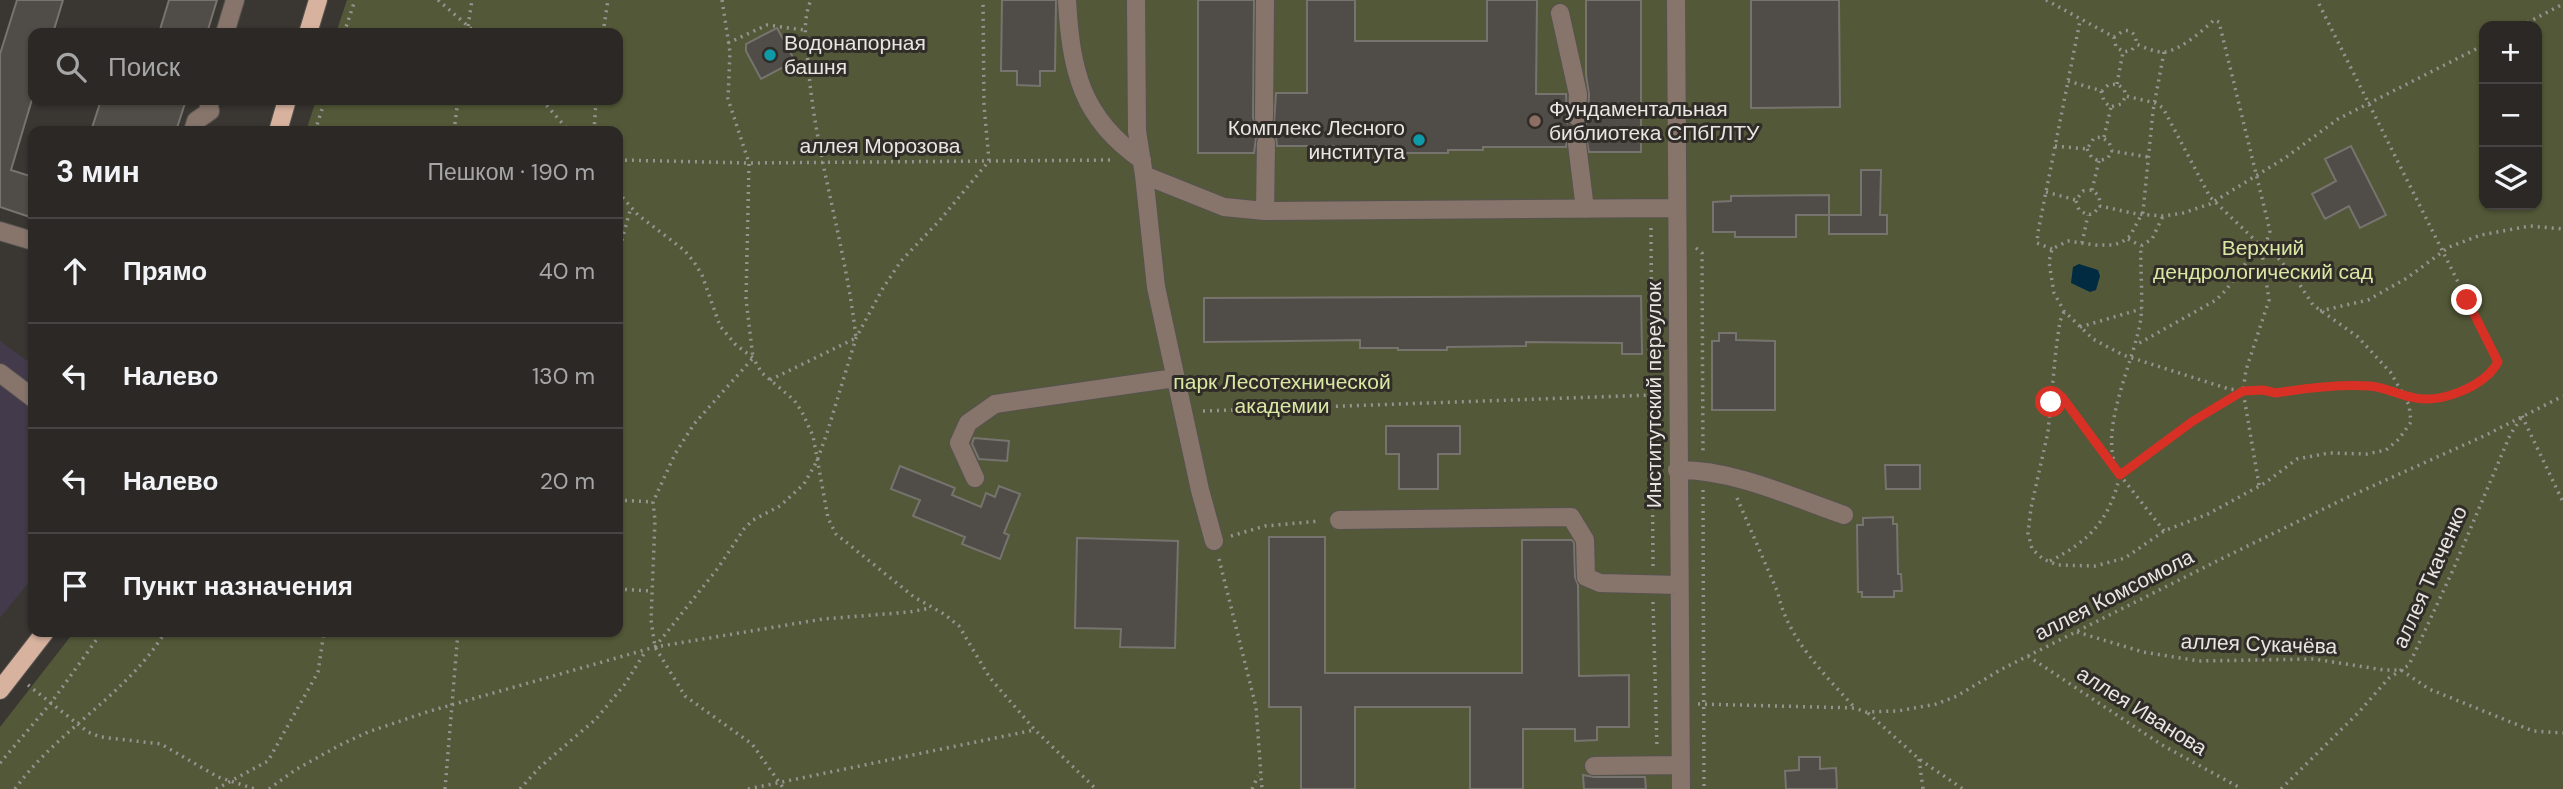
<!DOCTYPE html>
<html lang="ru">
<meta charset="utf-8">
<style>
:root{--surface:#2c2826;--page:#383432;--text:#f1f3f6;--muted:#a6a6a7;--line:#484443}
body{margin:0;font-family:"DM Sans",sans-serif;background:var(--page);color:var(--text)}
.controls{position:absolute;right:21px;top:21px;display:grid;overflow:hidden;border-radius:14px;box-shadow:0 2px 5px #0004}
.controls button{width:63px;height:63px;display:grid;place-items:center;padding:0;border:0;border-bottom:2px solid var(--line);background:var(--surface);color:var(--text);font:35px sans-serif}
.stop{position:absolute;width:21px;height:21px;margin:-16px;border:5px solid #d93025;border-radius:50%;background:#fff}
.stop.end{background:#d93025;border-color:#fff;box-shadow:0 2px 7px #0008}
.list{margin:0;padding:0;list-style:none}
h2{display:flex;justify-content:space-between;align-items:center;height:91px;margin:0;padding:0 28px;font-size:30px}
h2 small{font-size:23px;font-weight:400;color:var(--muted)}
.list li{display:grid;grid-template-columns:46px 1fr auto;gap:21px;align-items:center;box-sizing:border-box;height:105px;padding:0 28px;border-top:2px solid var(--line)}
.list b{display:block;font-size:26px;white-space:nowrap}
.list em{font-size:23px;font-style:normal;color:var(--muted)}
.icon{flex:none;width:38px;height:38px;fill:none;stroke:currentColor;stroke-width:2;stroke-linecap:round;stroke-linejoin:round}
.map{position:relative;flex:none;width:2563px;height:789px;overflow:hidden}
.search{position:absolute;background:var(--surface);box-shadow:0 2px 5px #0004;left:28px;top:28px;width:595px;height:77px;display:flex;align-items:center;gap:18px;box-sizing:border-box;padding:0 24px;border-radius:14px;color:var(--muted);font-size:26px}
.panel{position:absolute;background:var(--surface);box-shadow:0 2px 5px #0004;left:28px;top:126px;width:595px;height:511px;border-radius:14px}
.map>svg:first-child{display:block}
</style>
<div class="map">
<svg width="2563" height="789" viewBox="0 0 2563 789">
<rect width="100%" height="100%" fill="#3a3632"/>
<path fill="#433b4b" d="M0 341 33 365V577L0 618Z"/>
<path fill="#535938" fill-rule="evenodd" d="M347 0H2563V789H0V727L74 632H618V131H306L316 100H618V33H336ZM2484 26H2537V205H2484Z"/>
<path fill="#002b40" d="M2079 264 2098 270 2100 276 2096 290 2090 292 2071 283 2073 267Z"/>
<path fill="#504c47" stroke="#77736e" stroke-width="2" d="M17 0H63L53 33H33V96L11 170 33 177V218L0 207V54Z
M169 0H217L207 33H159Z
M1002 0H1056L1055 71H1040V86L1017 85V71H1001Z
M1198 0H1254L1253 118 1258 127 1265 129 1274 123 1276 93H1307V0H1355V41H1487V0H1537L1536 94H1566L1567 122 1570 126 1577 128 1586 124 1588 117 1589 94 1586 75V0H1641V152H1589L1586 138 1576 133 1567 139 1566 147H1483V150H1448V153H1395V149H1362L1361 146H1277L1276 137 1265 132 1256 138 1254 153H1198Z
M1751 0H1839L1840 107 1751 108Z
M777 28 795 61 761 79 746 51V44Z
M101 100H186L176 131H91Z
M2351 146 2386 215 2360 228 2349 206 2325 219 2312 194 2336 181 2325 159Z
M1861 170H1881L1880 215H1887V234H1829V215H1861Z
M1829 195V215H1796V237H1735V232H1713V202L1731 201V196Z
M1641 296 1642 354H1622V343L1526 342V346L1447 347V350H1398V348H1360V340L1204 342V298Z
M1719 333H1736V340L1775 341V410H1712V341H1719Z
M1386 426H1460V454H1438V489H1399V454H1386Z
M974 438 1009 441 1007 461 979 459 972 444Z
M1885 465H1920V489H1886Z
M900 466 955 488 952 495 981 507 986 493 995 497 999 486 1020 494 1004 533 1009 535 1000 559 962 544 965 537 913 516 920 500 891 489Z
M1893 517V524H1897L1898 574H1901L1902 591H1894V597H1862V592H1858L1857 525H1863V518Z
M1269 537H1325V673H1522V540H1572L1574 543 1575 577 1578 585 1579 676 1629 675V727H1597V740L1575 741V729H1523V789H1470V707H1355V789H1301V707H1269Z
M1077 538 1178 541 1175 648 1120 647 1121 629 1075 628Z
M1799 757H1820V769L1836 768 1837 789H1786L1785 771 1799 770Z
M1583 775 1594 777H1645L1646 789H1584Z"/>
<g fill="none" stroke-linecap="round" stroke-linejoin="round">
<path stroke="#54504c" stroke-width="18" stroke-dasharray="18 9" stroke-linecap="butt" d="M1577 117V144"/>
<defs>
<path id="minor" d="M1067 0C1071 70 1081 118 1142 160
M1136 0 1137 131 1144 175 1224 207 1265 211 1676 208
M1676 0 1681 789
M1560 13 1578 94 1577 117
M225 33 235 0
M1264 118 1265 0
M193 131 196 121 210 111 208 100
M1577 144 1585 209
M1144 175 1156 287 1200 490 1214 541
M1265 211 1266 143
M0 231 33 241
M0 373 33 398
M1677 470C1732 469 1792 497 1844 515
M975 478 959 443 968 423 995 404 1175 378
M1339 520 1571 517 1585 540 1586 577 1600 583 1679 585
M1594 766 1681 765"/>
<path id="major" d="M308 33 318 0
M278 131 287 100
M0 690 45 632"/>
</defs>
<use href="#minor" stroke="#56524e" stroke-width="20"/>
<use href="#major" stroke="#56524e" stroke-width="20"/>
<path stroke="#979390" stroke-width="3.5" stroke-dasharray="2 5" stroke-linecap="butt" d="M438 0 476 33
M722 0 730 52 728 99 749 163 746 299 753 358 694 424 675 454 653 502 655 520 651 620 655 647 685 696 752 744 784 789
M2046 0 2114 37 2123 31C2131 29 2137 35 2136 44 2144 47 2156 53 2165 52 2182 49 2201 32 2214 20L2219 22 2270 231 2266 243 2254 252 2226 290 2216 300 2136 345
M2521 26 2563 4
M344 33 355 0
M467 33 472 0
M603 33 608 0
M2114 37 2116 47 2124 52 2132 50 2136 44
M728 43 767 25 804 30
M2164 52 2153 111 2143 212 2130 236 2122 242 2114 245H2096L2068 241 2052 249 2049 262 2054 293 2064 311 2093 339 2123 355 2229 389 2276 393 2331 386H2370L2393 389 2411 397 2433 398 2459 391 2483 379 2489 375 2498 362 2317 0
M2117 84 2123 52
M2101 91 2104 101 2110 107 2121 104 2126 96
M542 100 569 131
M315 131 325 100
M454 131 458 100
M594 131 596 100
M2104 137 2111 107
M2055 146 2087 149 2094 138 2101 137 2109 142 2112 151 2148 157
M2087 149 2092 158 2099 161 2108 158 2112 151
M618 160 749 163 1112 160
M2092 190 2099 161
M618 192 638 215 684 250 694 262 702 275 720 326 735 344 753 358 762 373 794 400 802 412 813 436 828 518 836 534 914 597 944 614 959 626 990 678 1035 730 1096 789
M2046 192 2076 200 2083 191 2092 190 2099 196 2100 206 2137 214 2163 216 2183 213 2210 204 2285 158 2338 119 2484 45
M2076 201 2079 210 2088 215 2094 213 2100 206
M1651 228 1653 566
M2128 239 2141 246
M2082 243 2088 215
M1696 248 1702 253 1703 454
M2052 249 2037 243 2038 232 2080 21
M618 254 631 207
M2320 311 2368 300 2407 278 2449 247 2481 235 2530 226 2563 229
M2064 312 2060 321 2056 349 2048 432 2031 508 2028 533 2032 549 2043 559 2057 565 2095 566 2125 558 2164 531 2208 514 2265 483 2297 459 2329 453 2367 454 2386 450 2399 439 2411 422 2409 405 2391 373 2358 337 2313 305 2296 279 2273 252 2261 246 2210 197 2163 108 2155 103 2126 96 2124 89 2117 84 2108 85 2102 91 2068 81
M2080 327 2141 309
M770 380 856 338C846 245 815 156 808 63 806 41 802 21 811 0
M2053 391 2061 397 2113 465
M1203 411 1652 395
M2522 416 2563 502
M2259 485 2243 391 2246 370 2269 300 2261 246
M1703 490 1704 789
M1737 498 1778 593C1787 638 1825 675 1855 708
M618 500 653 502
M2164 531 2120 475 2193 421 2241 392
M1231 536 1265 526 1320 521
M1219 559 1256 707 1262 789
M2050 561C2090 541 2110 519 2120 475 2094 434 2136 360 2141 317 2143 293 2140 270 2141 246L2152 239 2163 216
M618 589 651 591
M1653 602 1657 748
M2077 632 2143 652 2199 661 2314 659 2384 670H2401L2429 689 2533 731 2563 733
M655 647 718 568 744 529 753 520 780 506 804 484 817 461 827 433 856 338 883 288 901 261 940 220 989 161 984 105 983 0
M2028 656 2162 745 2242 789
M28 685 88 732 101 737 161 744 218 777 255 789
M1698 704 1855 708 1866 712 1898 711 1936 704 1957 696 2000 670 2225 557 2346 498 2486 435 2563 396
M1868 713 1919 759 1963 789
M1919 759 1923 789
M0 763 51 703 102 632
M15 789C57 730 127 695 165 632
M216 789 268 761 318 672 324 632
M269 789 295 770 340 745 368 732 430 711 655 647 823 619 910 612 930 608
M445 789 458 632
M520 789 540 767 596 719 625 684 645 652
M748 789 1034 730
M1252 789 1258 776
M2281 789 2359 712 2389 678 2409 665 2453 570 2510 435 2521 418"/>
<use href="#minor" stroke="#87756c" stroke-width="18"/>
<use href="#major" stroke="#d7b29f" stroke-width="18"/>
</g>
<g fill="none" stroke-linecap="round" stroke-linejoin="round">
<path stroke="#d93025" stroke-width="9" d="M2051 402 2053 391 2062 397 2120 475 2193 421 2243 391 2263 390 2276 393C2307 388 2338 384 2369 386 2385 387 2396 394 2411 397 2439 405 2484 387 2498 362L2467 300"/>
</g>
<g fill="#0f9aa8" stroke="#302c28" stroke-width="2.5">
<circle cx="770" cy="55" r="7"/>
<circle cx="1419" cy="140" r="7"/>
</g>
<circle fill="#8d6e63" stroke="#302c28" stroke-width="2.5" cx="1535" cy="121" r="7"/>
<g text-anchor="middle" stroke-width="6" stroke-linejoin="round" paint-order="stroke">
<g font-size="21" fill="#e8e5e2" stroke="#302c28" text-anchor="start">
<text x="784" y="50">Водонапорная<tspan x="784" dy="24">башня</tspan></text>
<text x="1549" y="116">Фундаментальная<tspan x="1549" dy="24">библиотека СПбГЛТУ</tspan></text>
<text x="1405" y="135" text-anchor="end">Комплекс Лесного<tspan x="1405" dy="24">института</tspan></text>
</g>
<g font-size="21" fill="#e8e5e2" stroke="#302c28">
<text x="880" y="153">аллея Морозова</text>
<text transform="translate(1654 395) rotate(-90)" y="7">Институтский переулок</text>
<text transform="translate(2430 577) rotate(-66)" y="7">аллея Ткаченко</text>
<text transform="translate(2114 595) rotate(-27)" y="7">аллея Комсомола</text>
<text transform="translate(2259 644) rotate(2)" y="7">аллея Сукачёва</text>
<text transform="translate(2142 711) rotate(32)" y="7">аллея Иванова</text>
</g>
<g font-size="21" fill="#dbe8a4" stroke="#302c28">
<text x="2263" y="255">Верхний<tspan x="2263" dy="24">дендрологический сад</tspan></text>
<text x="1282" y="389">парк Лесотехнической<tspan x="1282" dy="24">академии</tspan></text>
</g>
</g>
</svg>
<div class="controls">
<button>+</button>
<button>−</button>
<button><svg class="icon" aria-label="layers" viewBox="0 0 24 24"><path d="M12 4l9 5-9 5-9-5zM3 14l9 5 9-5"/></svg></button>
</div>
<div class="stop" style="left:2051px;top:402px"></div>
<div class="stop end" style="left:2467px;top:300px"></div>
<div class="search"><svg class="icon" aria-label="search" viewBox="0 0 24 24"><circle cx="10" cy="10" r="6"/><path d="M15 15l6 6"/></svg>Поиск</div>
<section class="panel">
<h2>3 мин<small>Пешком · 190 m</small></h2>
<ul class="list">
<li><svg class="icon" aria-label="ahead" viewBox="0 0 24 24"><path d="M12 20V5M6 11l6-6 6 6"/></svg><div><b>Прямо</b></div><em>40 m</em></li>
<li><svg class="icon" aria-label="left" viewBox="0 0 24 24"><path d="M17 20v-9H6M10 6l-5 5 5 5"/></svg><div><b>Налево</b></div><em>130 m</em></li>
<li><svg class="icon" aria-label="left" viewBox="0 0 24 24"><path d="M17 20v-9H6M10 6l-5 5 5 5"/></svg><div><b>Налево</b></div><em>20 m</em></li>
<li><svg class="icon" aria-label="arrive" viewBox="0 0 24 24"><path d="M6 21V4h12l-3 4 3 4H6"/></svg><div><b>Пункт назначения</b></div></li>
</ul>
</section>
</div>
